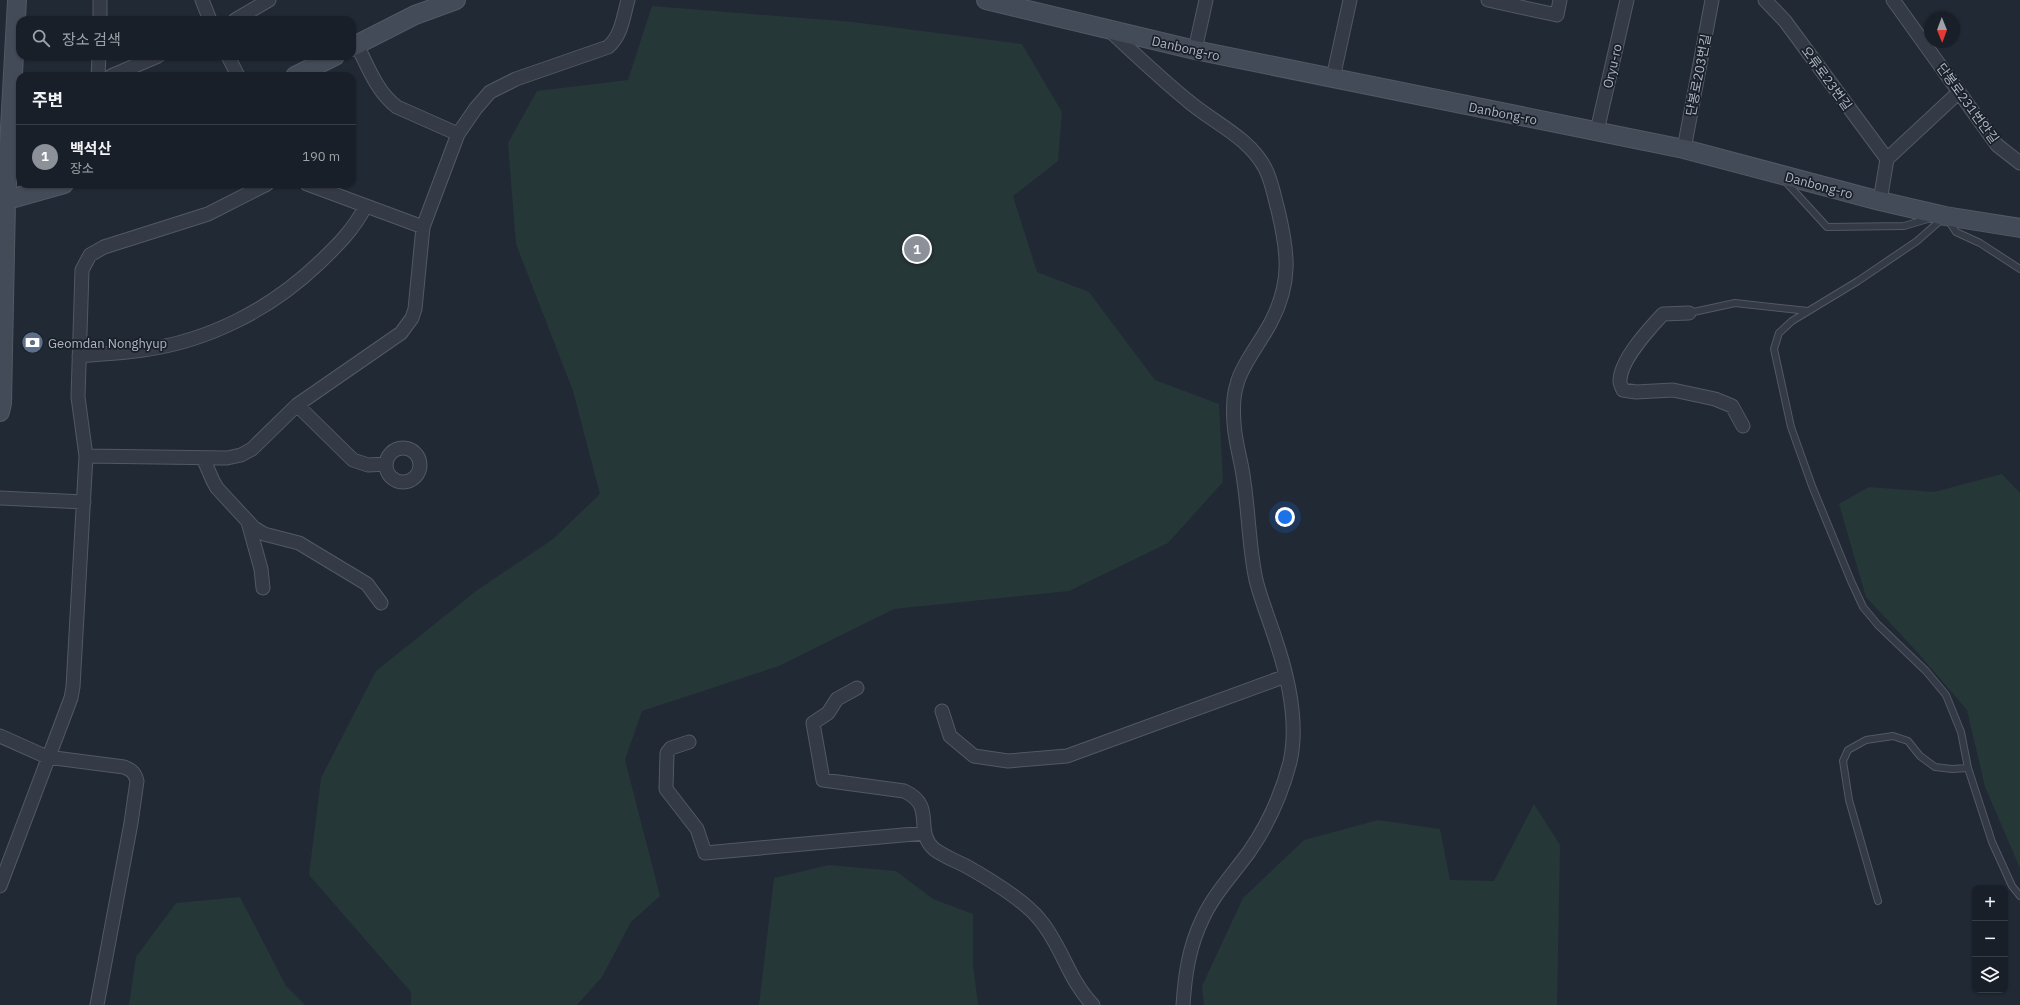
<!DOCTYPE html>
<html lang="ko">
<meta charset="utf-8">
<style>
:root{--surface:#191f28;--page:#262c34;--text:#f1f3f6;--muted:#9fa2a8;--line:#373d45;--accent:#8c9099}
body{margin:0;font-family:"IBM Plex Sans","Noto Sans KR",sans-serif;background:var(--page);color:var(--text)}
.controls{position:absolute;right:12px;bottom:12px;display:grid;overflow:hidden;border-radius:8px;box-shadow:0 1px 3px #0004}
.controls button{width:36px;height:36px;display:grid;place-items:center;padding:0;border:0;border-bottom:1px solid var(--line);background:var(--surface);color:var(--text);font:20px sans-serif}
.compass{position:absolute;left:1924px;top:12px;width:36px;height:36px;border-radius:50%;background:var(--surface);box-shadow:0 1px 3px #0004;rotate:179deg}
.you{position:absolute;left:1285px;top:517px;width:14px;height:14px;margin:-10px;border:3px solid #fff;border-radius:50%;background:#1a73e8;box-shadow:0 0 0 6px #1a73e833}
.badge{display:grid;place-items:center;width:26px;height:26px;border-radius:50%;background:var(--accent);color:#fff;font-size:13px;font-weight:700}
.pin{position:absolute;translate:-50% -50%;border:2px solid #fff;box-shadow:0 1px 4px #0006}
.list{margin:0;padding:0;list-style:none}
h2{display:flex;justify-content:space-between;align-items:center;height:52px;margin:0;padding:0 16px;font-size:17px}
h2 small{font-size:13px;font-weight:400;color:var(--muted)}
.list li{display:grid;grid-template-columns:26px 1fr auto;gap:12px;align-items:center;box-sizing:border-box;height:64px;padding:0 16px;border-top:1px solid var(--line)}
.list b{display:block;font-size:15px;white-space:nowrap}
.list p{margin:0;font-size:13px;white-space:nowrap;color:var(--muted)}
.list em{font-size:13px;font-style:normal;color:var(--muted)}
.icon{flex:none;width:22px;height:22px;fill:none;stroke:currentColor;stroke-width:2;stroke-linecap:round;stroke-linejoin:round}
.map{position:relative;flex:none;width:2020px;height:1005px;overflow:hidden}
.search{position:absolute;background:var(--surface);box-shadow:0 1px 3px #0004;left:16px;top:16px;width:340px;height:44px;display:flex;align-items:center;gap:10px;box-sizing:border-box;padding:0 14px;border-radius:12px;color:var(--muted);font-size:15px}
.panel{position:absolute;background:var(--surface);box-shadow:0 1px 3px #0004;left:16px;top:72px;width:340px;height:116px;border-radius:12px}
.map>svg:first-child{display:block}
</style>
<div class="map">
<svg width="2020" height="1005" viewBox="0 0 2020 1005">
<rect width="100%" height="100%" fill="#212935"/>
<path fill="#263738" d="M652 6 853 22 1022 44 1062 112 1058 161 1013 196 1037 272 1089 292 1155 380 1219 404 1223 482 1168 543 1069 591 894 609 779 666 642 711 625 760 660 896 631 922 602 977 577 1005H411V992L309 875 321 778 376 671 476 591 553 539 600 494 573 391 516 244 508 143 537 91 628 80Z
M2002 474 2020 493V868L1985 787 1967 710 1918 653 1866 597 1839 504 1869 487 1934 492Z
M1534 804 1560 845 1557 1005H1204L1202 986 1243 898 1304 840 1378 820 1440 829 1450 880 1494 881Z
M829 865 896 871 933 899 973 914V965L978 1005H759L774 878Z
M240 897 286 986 305 1005H129L136 957 176 903Z"/>
<g fill="none" stroke-linecap="round" stroke-linejoin="round">
<defs>
<path id="lane" d="M1785 181 1827 227 1904 226 1931 218
M1942 219 1917 241 1858 281 1792 321 1779 333 1774 349 1791 427 1812 486 1851 581 1863 607 1878 625 1926 671 1946 695 1961 732 1968 768 1992 842 2012 886 2020 896
M1948 220 1956 232 1980 243 2020 269
M1689 313 1735 303 1808 311
M1878 901 1849 800 1843 761 1848 750 1866 740 1893 736 1908 741 1920 756 1935 767 1952 769 1968 768"/>
<path id="street" d="M202 0 210 20
M1488 0 1557 15 1560 0
M1765 0 1785 21 1887 159 1880 201
M1893 0 1997 145 2020 163
M100 20V0
M235 20 269 0
M1109 30C1135 54 1160 78 1187 100 1212 122 1249 137 1265 168 1272 181 1274 196 1278 210 1288 252 1292 282 1271 322 1262 340 1241 366 1237 384 1233 396 1233 410 1234 423 1235 443 1242 462 1244 482 1249 515 1249 548 1256 580 1261 600 1269 619 1275 638 1288 676 1299 722 1290 762 1282 793 1267 826 1249 852 1233 874 1213 895 1202 920 1189 947 1185 975 1183 1005
M357 45C368 67 377 92 397 107L458 134
M1195 50 1206 0
M228 56 238 76
M98 76 99 56
M111 76 158 56
M1333 78 1350 0
M1597 131 1627 0
M1684 149 1712 0
M1887 159 1959 92
M307 184 423 227
M1689 313 1663 314C1649 329 1620 360 1620 381 1619 383 1622 387 1623 390L1636 392 1673 390 1715 399 1732 406 1743 426
M79 356C101 354 122 353 143 350 209 341 271 309 319 263 337 246 354 229 365 207
M297 405 353 460 368 465 386 464
M386 465a17 17 0 1 1 34 0a17 17 0 1 1-34 0Z
M86 456 227 458 241 455 252 449 297 405 401 333 412 318 415 309 423 227 458 134 476 108 490 92 516 79 608 47C622 35 623 17 628 0
M203 458 213 481 217 488 254 528 264 534 299 543 367 584 381 603
M0 498 84 502
M248 522 261 569 263 588
M857 688 837 699 828 713 813 723 823 780 904 791C937 806 913 830 934 849 943 856 956 861 966 866 989 879 1024 900 1040 920 1062 946 1069 981 1093 1005
M942 711 950 736 974 756 1008 761 1067 756 1286 676
M0 736 47 757 124 767C132 770 135 773 137 781L131 823 97 1005
M689 742 671 748 667 753 666 789 697 829 705 853 925 833
M0 886 71 698 73 687 86 456 78 397 82 270 90 255 104 247 208 214 267 184"/>
<path id="secondary" d="M986 0 1195 50 1684 149 1880 201 1945 216 2020 228
M352 47 415 15 456 0
M295 76 335 56
M0 202 64 184
M0 412 2 403 6 201 17 0"/>
</defs>
<use href="#lane" stroke="#525963" stroke-width="8"/>
<use href="#street" stroke="#525963" stroke-width="15"/>
<use href="#secondary" stroke="#525963" stroke-width="20"/>
<use href="#lane" stroke="#353b46" stroke-width="6"/>
<use href="#street" stroke="#353b46" stroke-width="13"/>
<use href="#secondary" stroke="#434b58" stroke-width="18"/>
</g>
<defs>
<symbol id="bank-disc" viewBox="-11 -11 22 22"><circle r="9.5" fill="#5c6f8a" stroke="#1a202a"/><path d="M-6-4H6V4H-6ZM0-2.3a2.3 2.3 0 1 0 0 4.6a2.3 2.3 0 1 0 0-4.6Z" fill="#fff"/></symbol>
</defs>
<g fill-rule="evenodd">
<use href="#bank-disc" x="20" y="330" width="25" height="25"/>
</g>
<g text-anchor="middle" stroke-width="3.5" stroke-linejoin="round" paint-order="stroke">
<g font-size="13" fill="#afb6c2" stroke="#1a202a">
<text transform="translate(1186 48) rotate(13)" y="5">Danbong-ro</text>
<text transform="translate(1612 66) rotate(-77)" y="5">Oryu-ro</text>
<text transform="translate(1698 75) rotate(-79)" y="5">단봉로203번길</text>
<text transform="translate(1827 78) rotate(54)" y="5">오류로23번길</text>
<text transform="translate(1968 103) rotate(54)" y="5">단봉로231번안길</text>
<text transform="translate(1503 113) rotate(11)" y="5">Danbong-ro</text>
<text transform="translate(1819 185) rotate(15)" y="5">Danbong-ro</text>
</g>
<g font-size="13" fill="#afb6c2" stroke="#1a202a" text-anchor="start">
<text x="48" y="348">Geomdan Nonghyup</text>
</g>
</g>
</svg>
<div class="controls">
<button>+</button>
<button>−</button>
<button><svg class="icon" aria-label="layers" viewBox="0 0 24 24"><path d="M12 4l9 5-9 5-9-5zM3 14l9 5 9-5"/></svg></button>
</div>
<svg class="compass" viewBox="-18 -18 36 36"><path d="M0-13l5 13h-10z" fill="#e53935"/><path d="M0 13l5-13h-10z" fill="#9fa2a8"/></svg>
<div class="you"></div>
<div class="pin badge" style="left:917px;top:249px">1</div>
<div class="search"><svg class="icon" aria-label="search" viewBox="0 0 24 24"><circle cx="10" cy="10" r="6"/><path d="M15 15l6 6"/></svg>장소 검색</div>
<section class="panel">
<h2>주변<small></small></h2>
<ul class="list">
<li><span class="badge">1</span><div><b>백석산</b><p>장소</p></div><em>190 m</em></li>
</ul>
</section>
</div>
